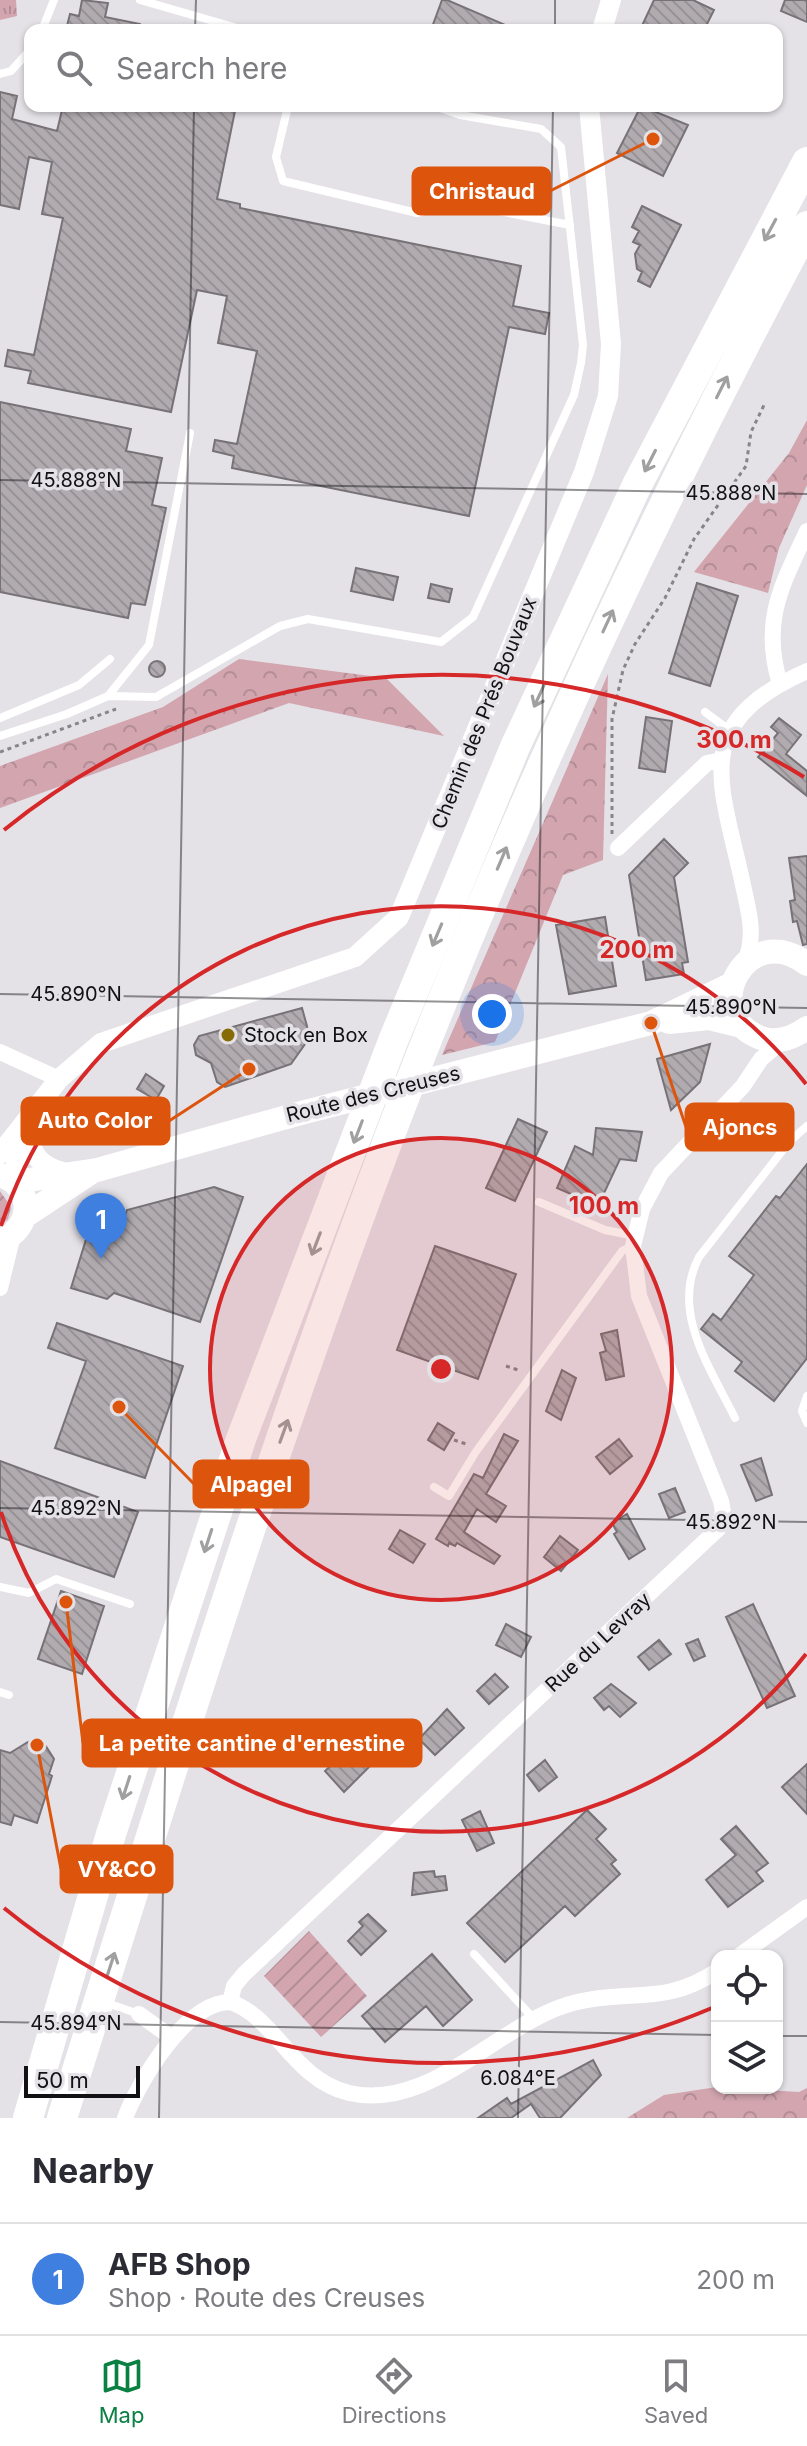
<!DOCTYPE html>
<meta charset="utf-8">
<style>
:root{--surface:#fff;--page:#f7f7f7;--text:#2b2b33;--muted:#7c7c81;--line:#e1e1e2;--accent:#0b8043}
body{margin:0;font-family:Inter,sans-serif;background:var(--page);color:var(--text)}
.controls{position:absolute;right:24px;bottom:24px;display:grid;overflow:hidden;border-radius:16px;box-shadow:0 2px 6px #0004}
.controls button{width:72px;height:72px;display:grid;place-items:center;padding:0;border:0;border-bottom:2px solid var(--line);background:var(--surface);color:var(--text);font:40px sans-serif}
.scale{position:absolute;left:24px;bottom:20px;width:116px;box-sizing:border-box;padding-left:8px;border:4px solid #121113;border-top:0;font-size:22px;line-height:28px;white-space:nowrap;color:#121113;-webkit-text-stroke:6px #e4e1e7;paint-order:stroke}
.you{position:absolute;left:492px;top:1014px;width:28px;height:28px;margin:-20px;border:6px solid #fff;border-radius:50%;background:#1a73e8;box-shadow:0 0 0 12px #1a73e833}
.badge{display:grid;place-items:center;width:52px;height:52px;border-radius:50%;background:var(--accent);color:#fff;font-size:26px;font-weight:700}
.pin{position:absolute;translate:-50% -66px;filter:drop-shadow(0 2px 4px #0008)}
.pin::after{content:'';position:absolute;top:42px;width:28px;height:24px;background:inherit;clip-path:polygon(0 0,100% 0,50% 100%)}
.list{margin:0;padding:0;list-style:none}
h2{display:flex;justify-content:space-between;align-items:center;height:104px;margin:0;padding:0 32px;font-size:34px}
h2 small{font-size:26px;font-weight:400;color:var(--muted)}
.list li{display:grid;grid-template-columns:52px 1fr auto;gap:24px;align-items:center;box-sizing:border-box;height:112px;padding:0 32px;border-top:2px solid var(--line)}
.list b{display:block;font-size:30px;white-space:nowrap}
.list p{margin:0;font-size:26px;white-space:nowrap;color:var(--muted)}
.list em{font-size:26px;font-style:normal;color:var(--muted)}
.icon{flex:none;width:44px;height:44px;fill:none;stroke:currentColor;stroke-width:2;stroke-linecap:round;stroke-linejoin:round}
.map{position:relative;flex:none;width:807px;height:2118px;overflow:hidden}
.search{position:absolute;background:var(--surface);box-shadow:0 2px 6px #0004;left:24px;right:24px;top:24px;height:88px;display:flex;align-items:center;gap:20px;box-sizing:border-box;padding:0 28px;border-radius:16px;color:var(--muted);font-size:30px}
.sheet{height:216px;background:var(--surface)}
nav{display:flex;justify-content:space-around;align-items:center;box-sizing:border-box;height:112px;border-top:2px solid var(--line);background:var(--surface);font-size:22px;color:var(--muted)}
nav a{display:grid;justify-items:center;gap:4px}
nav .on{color:var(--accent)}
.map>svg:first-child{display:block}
</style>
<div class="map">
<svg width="807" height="2118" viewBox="0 0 807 2118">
<defs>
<pattern id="grass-tufts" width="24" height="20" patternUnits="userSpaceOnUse" patternTransform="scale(2)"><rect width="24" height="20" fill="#d2a5af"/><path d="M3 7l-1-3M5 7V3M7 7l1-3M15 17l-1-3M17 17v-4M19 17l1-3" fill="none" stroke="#b38d96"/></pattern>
<pattern id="forest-crowns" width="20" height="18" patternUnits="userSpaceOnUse" patternTransform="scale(2)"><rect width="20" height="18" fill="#d2a5af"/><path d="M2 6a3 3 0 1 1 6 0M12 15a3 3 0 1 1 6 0" fill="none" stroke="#b38d96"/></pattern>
<pattern id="garden-furrows" width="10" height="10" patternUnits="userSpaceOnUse" patternTransform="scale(2)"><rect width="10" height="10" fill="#d2a5af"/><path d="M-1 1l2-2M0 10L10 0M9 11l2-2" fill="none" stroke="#b38d96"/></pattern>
<pattern id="building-back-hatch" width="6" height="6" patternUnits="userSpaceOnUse" patternTransform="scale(2)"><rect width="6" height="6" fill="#b1abaf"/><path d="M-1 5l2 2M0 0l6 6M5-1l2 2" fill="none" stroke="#979296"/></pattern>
</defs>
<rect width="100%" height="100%" fill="#e4e1e7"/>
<path fill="url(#grass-tufts)" d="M0 0H16L17 16 0 20Z"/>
<path fill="url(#forest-crowns)" d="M807 420V485L779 548 768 593 694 572 789 453Z
M239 659 386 678 444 736 289 703 0 808V766L163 707Z
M608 674 603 860 563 875 495 1042 442 1055Z
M717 2087 799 2092 807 2088V2118H627L664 2095Z"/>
<path fill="url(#garden-furrows)" d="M0 1191 11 1207 8 1219 0 1226Z
M309 1931 367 1996 321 2037 264 1976Z"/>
<path fill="url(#building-back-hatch)" stroke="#777276" stroke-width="2" d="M82 0 108 3 105 17 140 24V30H66L70 14 79 16Z
M442 0H447L517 30H431Z
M654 0H693L714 10 704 30H640Z
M785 0H807V22L781 11Z
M0 92 17 96 12 119 57 131 63 106H236L217 199 240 204V208L521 266 513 306 549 313 545 334 509 327 469 516 232 468 234 456 213 451 215 440 237 444 257 351 218 343 227 296 197 290 171 412 28 383 31 371 5 366 8 350 34 355 63 218 42 214 52 162 29 157 19 209 0 205Z
M641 106 688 125 663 176 617 153Z
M642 206 681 225 650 287 638 281 642 272 637 269 635 254 640 245 633 242 639 231 632 227Z
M0 402 131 429 126 451 162 458 152 505 166 508 150 583 145 605 131 603 128 618 0 592Z
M356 568 398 577 393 600 351 591Z
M697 583 738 596 710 686 669 673Z
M431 584 452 589 449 602 428 598Z
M149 669a8 8 0 1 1 16 0a8 8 0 1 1-16 0Z
M646 717 672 721 665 772 639 768Z
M779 718 801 735 786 754 807 771V796L758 757 778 733 771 727Z
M664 839 688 863 674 877 688 962 682 963 684 974 646 980 629 875Z
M807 856V944L803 945 797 921 793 922 790 901 795 900 789 858Z
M605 917 616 986 569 994 556 925Z
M302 1008 310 1037 291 1064 225 1087 217 1082 211 1063 196 1055 194 1045 199 1036Z
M710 1044 700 1082 671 1110 657 1059Z
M146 1074 164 1086 156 1100 137 1089Z
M518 1119 547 1132 515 1201 486 1188Z
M596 1128 642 1132 636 1161 620 1159 598 1206 557 1188 575 1146 593 1155Z
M807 1164V1358L774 1401 735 1371 742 1362 701 1329 713 1314 721 1320 754 1275 729 1256 776 1196 780 1198Z
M214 1187 243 1197 200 1322 114 1293 107 1299 71 1288 88 1233 94 1235 101 1216 122 1224 127 1210Z
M435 1246 516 1274 478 1379 397 1350Z
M57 1323 183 1366 145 1478 55 1448 86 1361 48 1348Z
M617 1330 624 1376 606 1380 600 1353 606 1351 601 1334Z
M562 1370 576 1378 561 1420 546 1411Z
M438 1423 454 1433 444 1450 428 1440Z
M504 1434 518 1441 486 1494 506 1506 496 1522 477 1509 464 1532 500 1556 494 1564 457 1543 455 1546 449 1543 448 1546 436 1539 474 1474 483 1478Z
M619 1439 632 1456 610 1474 596 1457Z
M761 1458 772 1495 756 1501 741 1465Z
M0 1461 138 1512 114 1577 0 1537Z
M675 1488 685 1512 669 1518 659 1494Z
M627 1514 645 1549 629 1559 614 1534 617 1532 612 1523Z
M400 1530 425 1544 413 1563 389 1549Z
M560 1536 578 1550 561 1571 544 1557Z
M61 1591 104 1606 82 1674 38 1659Z
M753 1604 795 1696 767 1708 726 1617Z
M506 1624 531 1637 521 1657 496 1645Z
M698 1639 705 1656 694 1661 686 1644Z
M659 1640 671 1654 649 1670 638 1657Z
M495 1674 508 1687 489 1704 477 1691Z
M611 1684 636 1703 620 1717 609 1706 604 1710 594 1698Z
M447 1709 464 1728 435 1755 419 1739Z
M357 1729 374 1748 361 1759 369 1767 344 1792 325 1771 353 1745 347 1739Z
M42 1740 54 1759 49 1774 52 1776 37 1823 14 1815 11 1825 0 1822V1750L10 1753 28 1742Z
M545 1760 557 1777 539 1791 527 1775Z
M807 1764V1814L782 1787Z
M587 1810 606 1829 596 1839 616 1860 611 1864 620 1874 575 1916 565 1906 505 1962 467 1923Z
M480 1811 494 1843 477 1851 462 1820Z
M736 1826 768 1863 756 1872 763 1881 728 1907 706 1880 736 1855 721 1839Z
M434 1871 435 1877 445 1876 447 1890 412 1895 414 1873Z
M368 1914 386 1931 361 1955 348 1941 363 1926 359 1922Z
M432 1954 472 2000 443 2026 426 2006 385 2042 362 2016Z
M593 2060 601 2075 560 2118H540L531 2104 511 2118H478L507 2098 511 2104Z"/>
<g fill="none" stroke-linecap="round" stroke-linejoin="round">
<path stroke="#878589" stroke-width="3" stroke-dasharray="4 4" stroke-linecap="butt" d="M0 752 116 709
M612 834V719L623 670 635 644 665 598 694 539 746 466 751 432 765 403
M506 1366 521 1371
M454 1440 469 1445"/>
<path stroke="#fff" stroke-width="8" d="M140 0 244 30
M42 30 54 0
M0 74 11 71 30 50
M288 106 276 157 283 181 417 213 458 203 570 225
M108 696 156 697 280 626 308 619 441 642 473 617 574 395 581 363 583 345 561 147 541 129 460 115 435 106
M705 712 729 730
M0 718 79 685 110 659
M0 736 67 714 108 696 149 645 190 433
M539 1202 605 1230 635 1236
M807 1396 802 1411 807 1423
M735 1418C711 1369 670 1312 699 1257L790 1141 807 1126
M434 1487 449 1496 475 1453 622 1251 632 1246
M0 1587 29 1593 56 1579 130 1604
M0 1692 9 1695
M474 1954 535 2020
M104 2002 139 2014"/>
<path stroke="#fff" stroke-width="16" d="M780 684C761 622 781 587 807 531
M618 848 707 763 722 760
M745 963C756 934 749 913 743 885 720 779 689 724 807 671
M0 1052 59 1079
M0 1288 13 1235
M739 1956 807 1907
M230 2002C276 2017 292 2079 349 2093 433 2112 502 2019 577 2002 632 1989 664 2006 717 1971
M139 2014 172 2038
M125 2118C139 2081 186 2002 230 2002L234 1986 244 1974 718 1529 723 1512 721 1501 639 1296 633 1246 642 1209 661 1173 743 1086 761 1059 782 1041"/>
<path stroke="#fff" stroke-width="20" d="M602 30 611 0
M28 1126C29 1151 37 1165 62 1172
M0 1154 59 1079 101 1043 355 957 399 917 584 472 608 396 611 344 589 106
M14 1181 18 1145 24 1131"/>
<path stroke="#fff" stroke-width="24" d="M807 964C747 918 696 1013 761 1038 778 1044 793 1038 807 1028
M669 1022 709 1018 742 1026
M0 1175C35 1186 33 1229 0 1241
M15 1182 97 1170 301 1113 651 1023 732 984
M25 1216 90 1173"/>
<path stroke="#fff" stroke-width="30" d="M28 2118 111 1834 241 1439 393 1041 515 747 637 485 807 162
M62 2118C177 1754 289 1387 430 1032 540 756 667 488 807 226"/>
</g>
<defs><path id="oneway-shaft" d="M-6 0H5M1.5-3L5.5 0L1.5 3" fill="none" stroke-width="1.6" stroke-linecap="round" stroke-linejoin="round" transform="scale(2)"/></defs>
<g stroke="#a0a0a1">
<use href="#oneway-shaft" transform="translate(770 230) rotate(118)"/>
<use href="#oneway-shaft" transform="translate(722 387) rotate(-63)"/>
<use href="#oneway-shaft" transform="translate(650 461) rotate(117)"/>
<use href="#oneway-shaft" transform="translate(608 621) rotate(-65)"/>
<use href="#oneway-shaft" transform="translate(539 696) rotate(115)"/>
<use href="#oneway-shaft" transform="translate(502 858) rotate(-67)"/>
<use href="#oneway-shaft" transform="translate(437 935) rotate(113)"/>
<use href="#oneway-shaft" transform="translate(358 1132) rotate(111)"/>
<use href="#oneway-shaft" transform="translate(316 1244) rotate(111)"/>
<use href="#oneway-shaft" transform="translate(284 1431) rotate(-70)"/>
<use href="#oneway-shaft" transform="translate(208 1541) rotate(108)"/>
<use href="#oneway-shaft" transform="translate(126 1788) rotate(108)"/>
<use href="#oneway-shaft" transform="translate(111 1964) rotate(-72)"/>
</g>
<path fill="none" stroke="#121113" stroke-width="2" stroke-opacity="0.45" d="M195 30 196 0M555 30V0M0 480 807 494M0 994 807 1008M0 1508 807 1522M0 2022 717 2035M777 2036H807M159 2118 194 106M518 2118 553 106"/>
<circle cx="441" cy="1369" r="231" fill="#d62828" fill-opacity=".12"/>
<g fill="none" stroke="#d62828" stroke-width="4">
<circle cx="441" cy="1369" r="231"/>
<path d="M806 1654A463 463 0 0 1 1 1512M1 1226A463 463 0 0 1 806 1084"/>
<path d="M712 2008A694 694 0 0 1 4 1908M4 830A694 694 0 0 1 804 777"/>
</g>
<circle fill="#866b06" stroke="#e4e1e7" stroke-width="3" cx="228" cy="1035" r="8"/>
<g text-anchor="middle" stroke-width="7" stroke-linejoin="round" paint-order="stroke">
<g font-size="20" fill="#121113" stroke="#e4e1e7">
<text transform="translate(484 713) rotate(-68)" y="7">Chemin des Prés Bouvaux</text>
<text transform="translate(373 1094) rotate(-14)" y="7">Route des Creuses</text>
<text transform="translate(598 1642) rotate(-43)" y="7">Rue du Levray</text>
</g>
<g font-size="20" fill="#121113" stroke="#e4e1e7" text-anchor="start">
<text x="244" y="1042">Stock en Box</text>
</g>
</g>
<g font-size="20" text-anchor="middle" fill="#121113" stroke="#e4e1e7" stroke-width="7" stroke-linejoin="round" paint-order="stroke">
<text x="76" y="487">45.888°N</text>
<text x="731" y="500">45.888°N</text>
<text x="76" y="1001">45.890°N</text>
<text x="731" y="1014">45.890°N</text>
<text x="76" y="1515">45.892°N</text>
<text x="731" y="1529">45.892°N</text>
<text x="76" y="2030">45.894°N</text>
<text x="518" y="2085">6.084°E</text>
</g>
<circle cx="441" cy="1369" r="12" fill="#d62828" stroke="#e4e1e7" stroke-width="4"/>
<g font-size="24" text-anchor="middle" font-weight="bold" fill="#d62828" stroke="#e4e1e7" stroke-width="7" stroke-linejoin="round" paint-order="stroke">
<text x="734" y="748">300 m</text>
<text x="637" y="958">200 m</text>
<text x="604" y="1214">100 m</text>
</g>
<path fill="none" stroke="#dd550c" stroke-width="3" d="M653 139L550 191M249 1069L169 1121M651 1023L686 1127M119 1407L194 1484M66 1602L83 1743M37 1745L61 1869"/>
<g fill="#dd550c" stroke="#e4e1e7" stroke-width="3">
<circle cx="653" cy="139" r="8"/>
<circle cx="249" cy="1069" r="8"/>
<circle cx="651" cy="1023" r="8"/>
<circle cx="119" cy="1407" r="8"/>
<circle cx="66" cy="1602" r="8"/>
<circle cx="37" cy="1745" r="8"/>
</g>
<g fill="#dd550c" stroke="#dd550c" stroke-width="3">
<rect x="413" y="168" width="137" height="46" rx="8"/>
<rect x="22" y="1098" width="147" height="46" rx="8"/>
<rect x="686" y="1104" width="107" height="46" rx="8"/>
<rect x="194" y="1461" width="114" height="46" rx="8"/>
<rect x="83" y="1720" width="338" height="46" rx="8"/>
<rect x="61" y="1846" width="111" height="46" rx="8"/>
</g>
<g font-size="22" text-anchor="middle" font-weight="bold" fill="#fff">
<text x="482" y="199">Christaud</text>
<text x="95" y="1128">Auto Color</text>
<text x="740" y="1135">Ajoncs</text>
<text x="251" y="1492">Alpagel</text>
<text x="252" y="1751">La petite cantine d'ernestine</text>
<text x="117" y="1877">VY&amp;CO</text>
</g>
</svg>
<div class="controls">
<button><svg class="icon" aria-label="locate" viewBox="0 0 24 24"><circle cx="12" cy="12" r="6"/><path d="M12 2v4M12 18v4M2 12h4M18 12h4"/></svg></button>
<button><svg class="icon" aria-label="layers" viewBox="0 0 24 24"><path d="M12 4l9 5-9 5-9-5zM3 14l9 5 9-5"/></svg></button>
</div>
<div class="scale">50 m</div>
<div class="you"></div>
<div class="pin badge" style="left:101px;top:1259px;background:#3f7fe0">1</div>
<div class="search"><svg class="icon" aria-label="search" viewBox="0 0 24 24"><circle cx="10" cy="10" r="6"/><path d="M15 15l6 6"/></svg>Search here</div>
</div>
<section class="sheet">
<h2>Nearby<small></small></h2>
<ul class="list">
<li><span class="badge" style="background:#3f7fe0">1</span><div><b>AFB Shop</b><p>Shop · Route des Creuses</p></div><em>200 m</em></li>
</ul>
</section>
<nav>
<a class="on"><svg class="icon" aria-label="map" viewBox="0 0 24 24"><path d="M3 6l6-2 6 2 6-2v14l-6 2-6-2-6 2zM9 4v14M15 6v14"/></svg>Map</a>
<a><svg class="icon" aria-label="directions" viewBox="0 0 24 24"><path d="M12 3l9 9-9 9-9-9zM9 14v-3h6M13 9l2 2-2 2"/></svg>Directions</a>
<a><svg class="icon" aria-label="saved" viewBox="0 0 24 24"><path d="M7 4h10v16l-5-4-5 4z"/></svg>Saved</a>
</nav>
